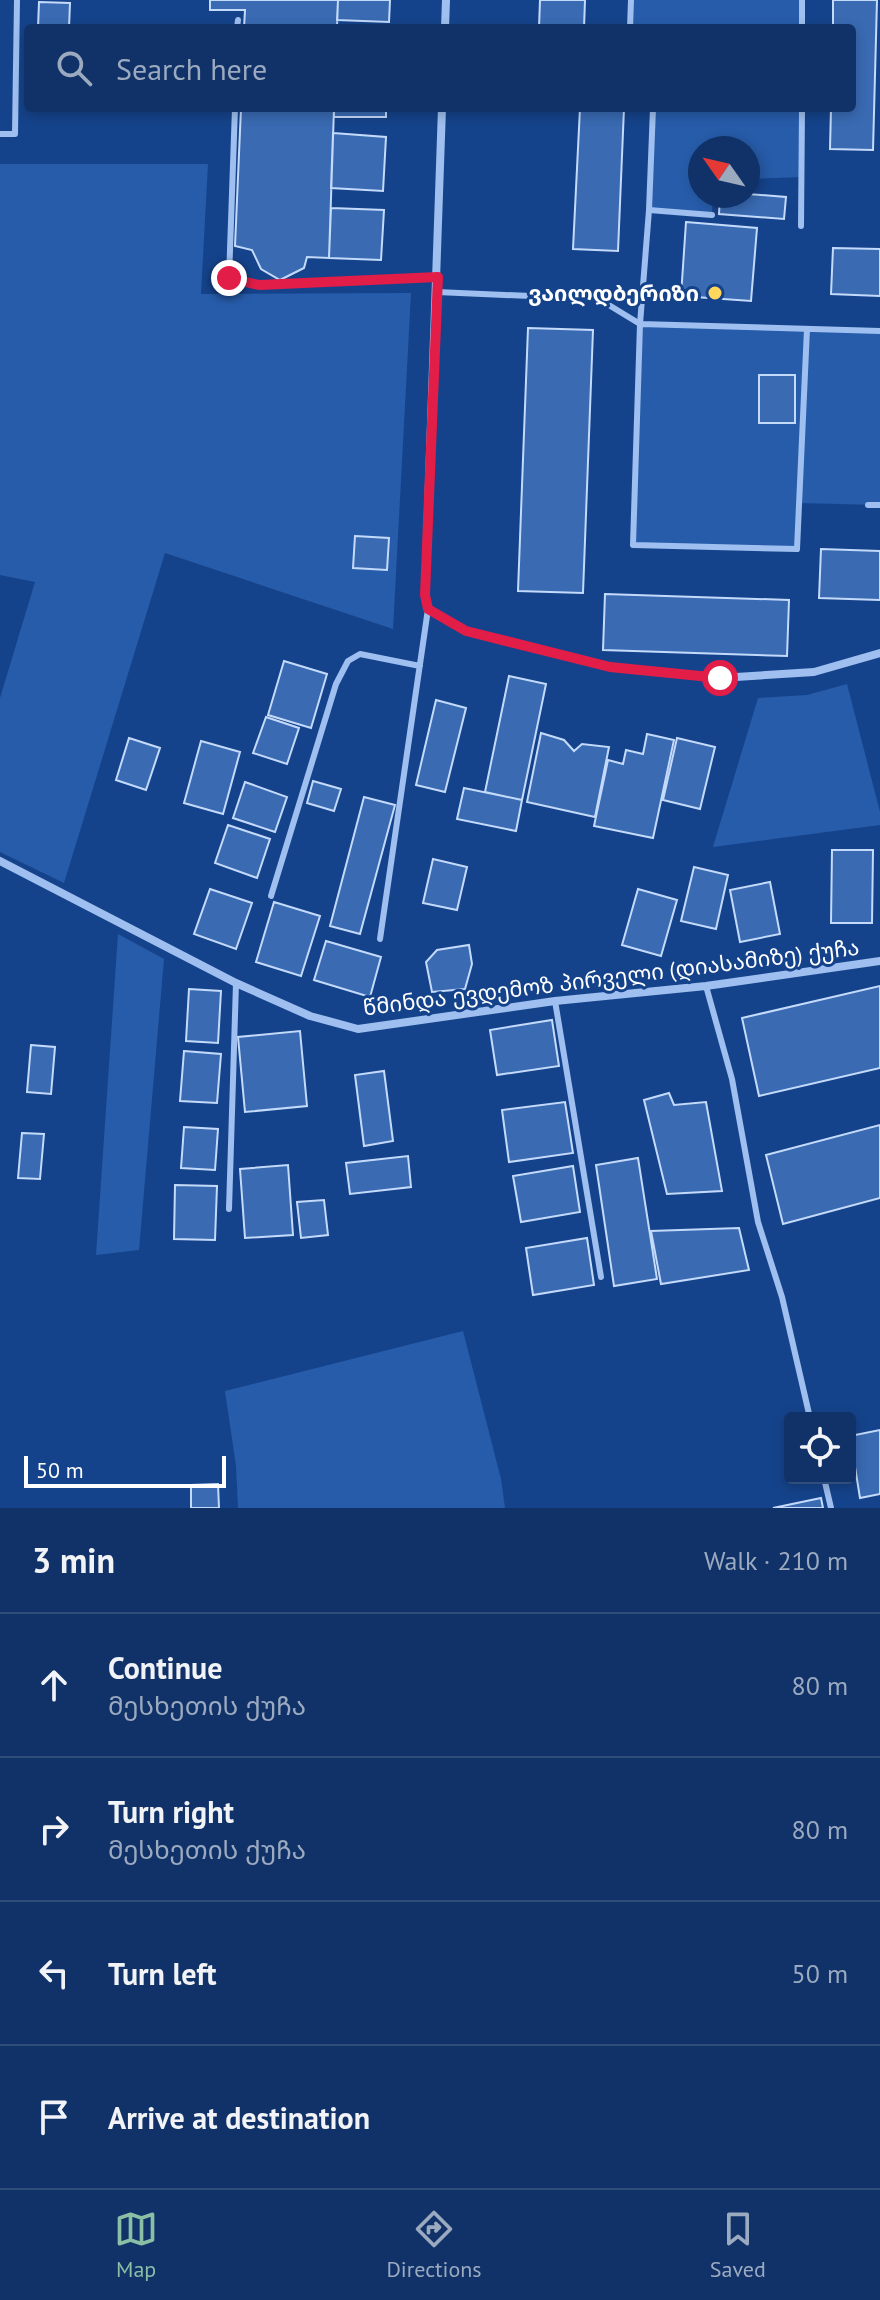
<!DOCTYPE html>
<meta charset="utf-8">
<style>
:root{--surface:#103268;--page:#193a6e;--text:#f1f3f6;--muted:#9caac0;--line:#304d7c;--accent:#8abfa5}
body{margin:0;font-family:"PT Sans","Noto Sans Georgian",sans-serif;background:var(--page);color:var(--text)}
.controls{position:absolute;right:24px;bottom:24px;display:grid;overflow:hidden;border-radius:8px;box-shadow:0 4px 12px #0003}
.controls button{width:72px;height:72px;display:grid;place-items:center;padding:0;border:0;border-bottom:2px solid var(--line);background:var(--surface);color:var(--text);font:40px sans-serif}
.compass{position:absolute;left:688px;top:136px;width:72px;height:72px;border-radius:50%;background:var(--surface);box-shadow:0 4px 12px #0003;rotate:304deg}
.scale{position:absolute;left:24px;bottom:20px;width:202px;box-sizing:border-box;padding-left:8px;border:4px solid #fff;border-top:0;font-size:22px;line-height:28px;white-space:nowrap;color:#fff;-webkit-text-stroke:6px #15438b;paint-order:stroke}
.stop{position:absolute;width:24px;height:24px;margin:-18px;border:6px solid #e11d48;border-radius:50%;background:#fff}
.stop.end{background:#e11d48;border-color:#fff;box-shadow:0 2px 8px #0008}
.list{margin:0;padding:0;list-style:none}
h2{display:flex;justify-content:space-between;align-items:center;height:104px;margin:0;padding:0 32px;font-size:34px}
h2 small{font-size:26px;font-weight:400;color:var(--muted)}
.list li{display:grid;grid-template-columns:52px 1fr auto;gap:24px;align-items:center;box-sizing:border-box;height:144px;padding:0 32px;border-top:2px solid var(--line)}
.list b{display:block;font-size:30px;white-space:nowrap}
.list p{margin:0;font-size:26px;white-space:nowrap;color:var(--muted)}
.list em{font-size:26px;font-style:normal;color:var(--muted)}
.icon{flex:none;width:44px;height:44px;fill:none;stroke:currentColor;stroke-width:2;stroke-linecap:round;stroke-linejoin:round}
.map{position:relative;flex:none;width:880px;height:1508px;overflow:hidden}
.search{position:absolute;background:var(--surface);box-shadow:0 4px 12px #0003;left:24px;right:24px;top:24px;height:88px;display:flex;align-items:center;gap:20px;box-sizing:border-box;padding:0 28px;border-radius:8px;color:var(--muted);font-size:30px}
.sheet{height:680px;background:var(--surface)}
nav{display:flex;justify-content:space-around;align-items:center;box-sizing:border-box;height:112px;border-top:2px solid var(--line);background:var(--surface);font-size:22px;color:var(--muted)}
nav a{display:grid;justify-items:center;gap:4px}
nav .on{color:var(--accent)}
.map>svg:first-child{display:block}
</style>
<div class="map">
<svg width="880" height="1508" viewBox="0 0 880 1508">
<rect width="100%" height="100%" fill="#15438b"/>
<path fill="#275caa" d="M631 0H802V28H630Z
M653 108H802V177L748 179V148H700V196H713L712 215 649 210Z
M0 164H208L201 294 411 293 393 629 165 553 64 883 0 852V698L35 582 0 575Z
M640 324 880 331V505L799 503 797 549 633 545Z
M847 684 880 812V825L713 847 758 698 807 695Z
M118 934 164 959 139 1250 96 1255Z
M463 1331 501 1479 505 1508H238L236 1466 225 1391Z"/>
<path fill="#396ab2" stroke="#c4dafb" stroke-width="2" d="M210 0H338L337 28H244L245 10H210Z
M338 0H390L389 22 337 20Z
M540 0H585L584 28H539Z
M833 0H877L873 150 830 149 831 108H852V28H833Z
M39 2 70 3 69 28H38Z
M241 108H334L329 258 307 257 304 268 280 280 261 269 252 250 235 246Z
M334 108H386V117H334Z
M580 108H624L618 251 573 249Z
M333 133 386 137 383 191 331 188Z
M748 194 786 197 784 219 719 214 720 196Z
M331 208 384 210 381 260 329 258Z
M686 222 757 228 751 301 681 296Z
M833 248 880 249V296L831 294Z
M528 328 593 330 583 593 518 591Z
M759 375H795V423H759Z
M355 536 389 538 387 570 353 568Z
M821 549 880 551V600L819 598Z
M605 594 789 600 787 656 603 650Z
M284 661 327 674 311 728 268 715Z
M509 676 546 684 522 800 485 792Z
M436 700 466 708 445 792 416 785Z
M266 717 299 728 287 764 253 753Z
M541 733 564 740 574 751 582 744 609 747 595 817 527 802Z
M647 734 674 740 653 838 594 826 608 760 623 764 626 750 643 754Z
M129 738 160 748 146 790 116 780Z
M677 738 715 747 700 809 663 800Z
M201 741 240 752 223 814 184 803Z
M313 781 341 789 334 811 307 803Z
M245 782 287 797 275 832 233 818Z
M464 788 522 800 516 831 457 819Z
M364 797 395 805 360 934 330 926Z
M228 825 270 839 257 878 215 863Z
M832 850H873L872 923H831Z
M433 859 467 867 457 910 423 903Z
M694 867 728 875 716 929 681 921Z
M770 882 780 934 740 942 730 890Z
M210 889 252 903 236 949 194 934Z
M638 889 677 900 661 956 622 945Z
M274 902 320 916 301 976 256 962Z
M326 941 381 957 370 997 314 980Z
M469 945 472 964 465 989 432 992 426 962 437 950Z
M880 986V1068L759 1096 742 1018Z
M189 989 221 991 218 1043 186 1041Z
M552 1020 559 1066 497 1075 490 1030Z
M300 1031 307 1106 245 1112 238 1037Z
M31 1045 55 1047 51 1094 27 1092Z
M184 1051 221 1054 217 1103 180 1101Z
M384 1071 393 1141 364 1146 355 1075Z
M669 1093 674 1105 706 1102 722 1191 667 1194 644 1100Z
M565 1102 573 1153 509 1162 502 1110Z
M880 1125V1198L783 1224 766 1155Z
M184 1127 218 1129 215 1170 181 1168Z
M22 1133 44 1134 40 1179 18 1178Z
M408 1156 411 1187 350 1194 346 1163Z
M638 1158 657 1279 614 1286 596 1165Z
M288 1165 293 1235 245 1238 240 1169Z
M573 1166 580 1212 521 1222 513 1176Z
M175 1185 217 1186 215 1240 174 1239Z
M324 1200 328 1235 301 1238 297 1202Z
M739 1228 749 1270 661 1284 651 1231Z
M587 1238 594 1285 533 1295 526 1248Z
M880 1430V1494L860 1498 850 1436Z
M218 1484 219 1508H191V1485Z
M821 1498 823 1508H773Z"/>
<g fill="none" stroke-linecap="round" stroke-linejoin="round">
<path stroke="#9ebfef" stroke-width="6" d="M237 28 238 20
M630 28 631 0
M802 28V0
M235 108 229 278 259 285 438 277
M653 108 649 210 640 324 633 545 797 549 807 329
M0 134H15L17 0
M649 210 712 215
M801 226 802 108
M437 292 599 299 640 324 880 331
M868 505H880
M271 896 336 684 348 661 360 654 420 666
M380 939 428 609
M706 986 732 1079 758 1222 782 1297 810 1418
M555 1001 601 1277
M229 1209 236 983
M824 1478 831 1508"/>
<path stroke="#9ebfef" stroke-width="8" d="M445 28 446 0
M442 108 425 595 428 609 466 631 610 667 720 678 814 672 880 653
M0 861 236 983 310 1016 358 1029 555 1001 706 986 880 961"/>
</g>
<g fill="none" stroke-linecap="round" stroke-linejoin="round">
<path stroke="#e11d48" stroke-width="10" d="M229 278 259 285 438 277 425 595 428 609 466 631 610 667 720 678"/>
</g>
<circle fill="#ffd75c" stroke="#15438b" stroke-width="3" cx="715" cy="293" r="8"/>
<g text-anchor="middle" stroke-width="6" stroke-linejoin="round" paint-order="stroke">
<g font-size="22" font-weight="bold" fill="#fff" stroke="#15438b" text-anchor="end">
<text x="699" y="301">ვაილდბერიზი</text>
</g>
<g font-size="22" fill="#fff" stroke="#15438b">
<text transform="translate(611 977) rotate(-7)" y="8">წმინდა ევდემოზ პირველი (დიასამიზე) ქუჩა</text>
</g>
</g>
</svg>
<div class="controls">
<button><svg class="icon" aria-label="locate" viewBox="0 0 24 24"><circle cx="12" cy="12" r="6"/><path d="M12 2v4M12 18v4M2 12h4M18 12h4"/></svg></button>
</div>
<svg class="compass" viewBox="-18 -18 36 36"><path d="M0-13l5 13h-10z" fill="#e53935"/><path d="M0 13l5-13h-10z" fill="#9caac0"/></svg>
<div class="scale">50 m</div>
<div class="stop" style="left:720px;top:678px"></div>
<div class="stop end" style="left:229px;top:278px"></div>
<div class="search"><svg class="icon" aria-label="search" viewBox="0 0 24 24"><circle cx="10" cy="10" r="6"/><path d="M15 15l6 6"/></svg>Search here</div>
</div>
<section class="sheet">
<h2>3 min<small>Walk · 210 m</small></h2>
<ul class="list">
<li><svg class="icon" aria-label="ahead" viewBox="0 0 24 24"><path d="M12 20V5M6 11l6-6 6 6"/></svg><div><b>Continue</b><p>მესხეთის ქუჩა</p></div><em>80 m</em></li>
<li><svg class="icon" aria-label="right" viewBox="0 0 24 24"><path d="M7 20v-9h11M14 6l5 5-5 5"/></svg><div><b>Turn right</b><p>მესხეთის ქუჩა</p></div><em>80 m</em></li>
<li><svg class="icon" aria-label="left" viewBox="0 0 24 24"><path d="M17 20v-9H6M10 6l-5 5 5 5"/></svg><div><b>Turn left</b></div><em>50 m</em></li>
<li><svg class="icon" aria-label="arrive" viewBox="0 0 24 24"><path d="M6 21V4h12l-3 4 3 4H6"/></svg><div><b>Arrive at destination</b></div></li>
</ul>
</section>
<nav>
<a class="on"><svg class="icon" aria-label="map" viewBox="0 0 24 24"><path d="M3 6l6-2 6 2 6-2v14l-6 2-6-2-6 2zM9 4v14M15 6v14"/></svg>Map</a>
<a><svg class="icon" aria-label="directions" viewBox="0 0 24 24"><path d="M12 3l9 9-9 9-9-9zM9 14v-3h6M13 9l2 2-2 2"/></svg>Directions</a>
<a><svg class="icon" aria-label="saved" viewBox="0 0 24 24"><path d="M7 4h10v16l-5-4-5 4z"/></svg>Saved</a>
</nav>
